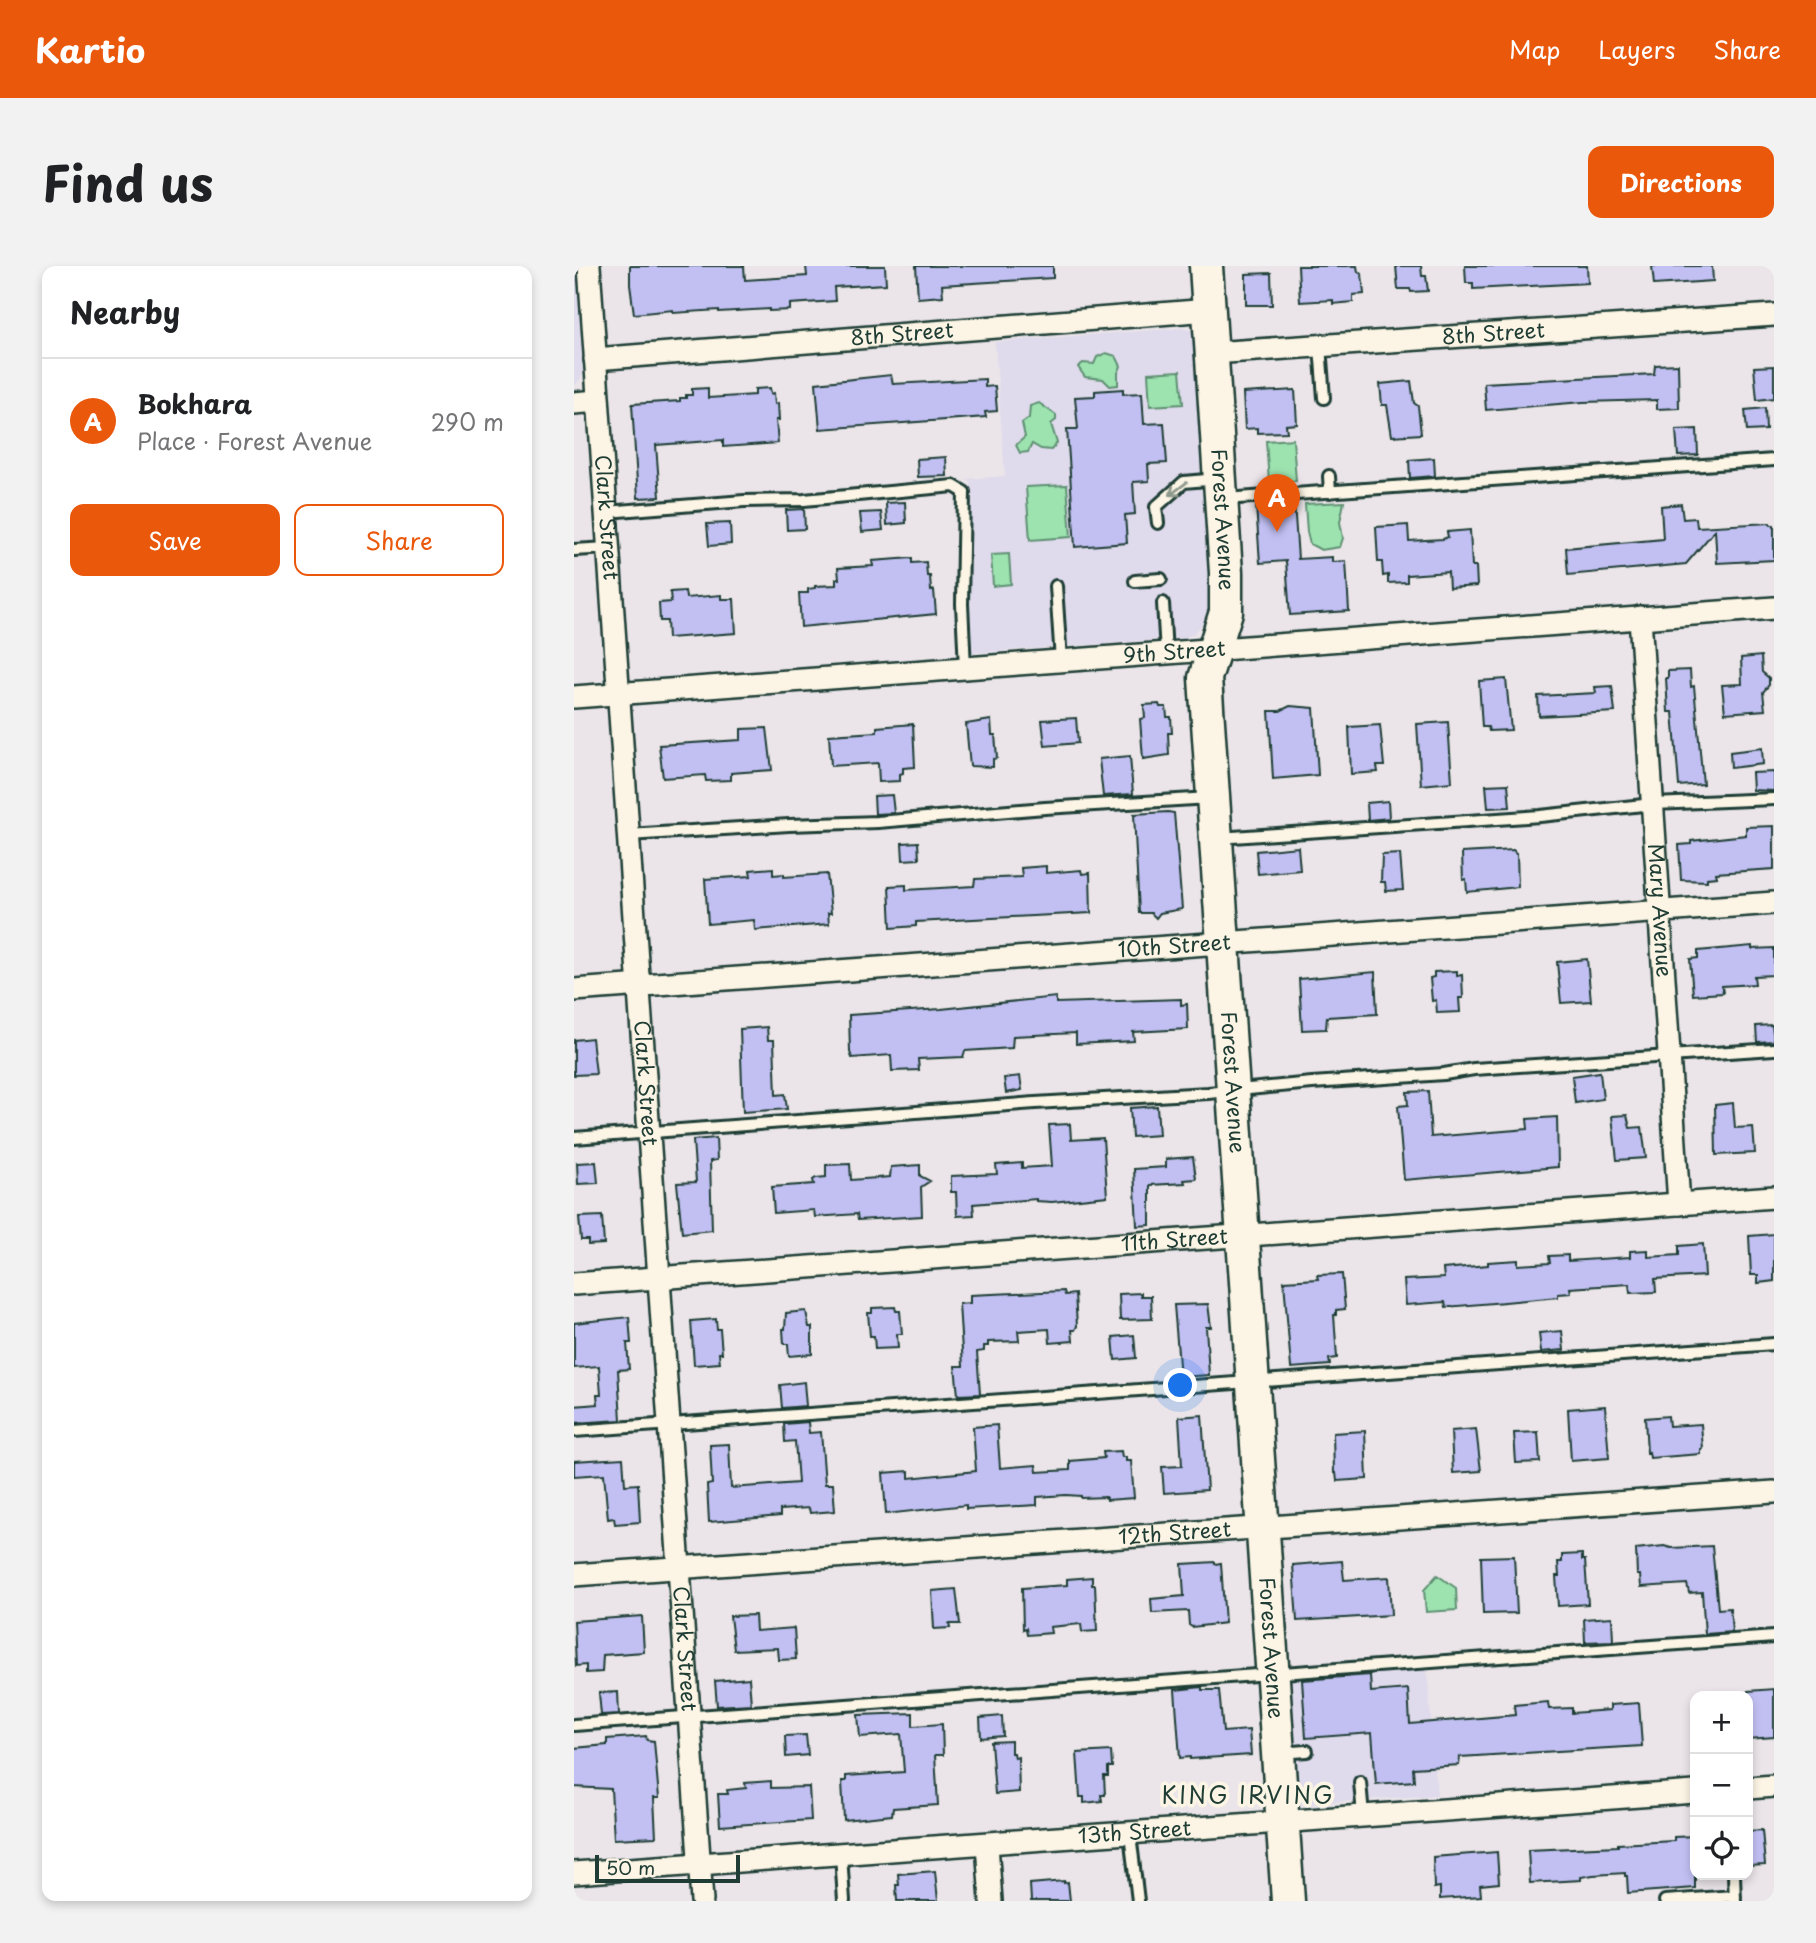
<!DOCTYPE html>
<meta charset="utf-8">
<style>
:root{--surface:#fff;--page:#f2f2f2;--text:#202124;--muted:#757577;--line:#e0e0e0;--accent:#ea580c}
body{margin:0;font-family:"Playpen Sans",sans-serif;background:var(--page);color:var(--text)}
.controls{position:absolute;right:21px;bottom:21px;display:grid;overflow:hidden;border-radius:14px;box-shadow:0 4px 10px #0003}
.controls button{width:63px;height:63px;display:grid;place-items:center;padding:0;border:0;border-bottom:2px solid var(--line);background:var(--surface);color:var(--text);font:35px sans-serif}
.scale{position:absolute;left:21px;bottom:18px;width:145px;box-sizing:border-box;padding-left:7px;border:4px solid #1f3d34;border-top:0;font-size:19px;line-height:24px;white-space:nowrap;color:#1f3d34;-webkit-text-stroke:5px #fcf5e5;paint-order:stroke}
.you{position:absolute;left:607px;top:1120px;width:24px;height:24px;margin:-18px;border:5px solid #fff;border-radius:50%;background:#1a73e8;box-shadow:0 0 0 10px #1a73e833}
.badge{display:grid;place-items:center;width:46px;height:46px;border-radius:50%;background:var(--accent);color:#fff;font-size:23px;font-weight:700}
.pin{position:absolute;translate:-50% -58px;filter:drop-shadow(0 2px 4px #0008)}
.pin::after{content:'';position:absolute;top:37px;width:24px;height:21px;background:inherit;clip-path:polygon(0 0,100% 0,50% 100%)}
.list{margin:0;padding:0;list-style:none}
h2{display:flex;justify-content:space-between;align-items:center;height:91px;margin:0;padding:0 28px;font-size:30px}
h2 small{font-size:23px;font-weight:400;color:var(--muted)}
.list li{display:grid;grid-template-columns:46px 1fr auto;gap:21px;align-items:center;box-sizing:border-box;height:126px;padding:0 28px;border-top:2px solid var(--line)}
.list b{display:block;font-size:26px;white-space:nowrap}
.list p{margin:0;font-size:23px;white-space:nowrap;color:var(--muted)}
.list em{font-size:23px;font-style:normal;color:var(--muted)}
.actions{display:flex;gap:14px;padding:21px 28px}
.actions a{flex:1;padding:16px 0;border:2px solid var(--accent);border-radius:14px;text-align:center;font-size:24px;color:var(--accent)}
.actions .main{background:var(--accent);color:#fff}
.icon{flex:none;width:38px;height:38px;fill:none;stroke:currentColor;stroke-width:2;stroke-linecap:round;stroke-linejoin:round}
.map{position:relative;flex:none;width:1200px;height:1635px;overflow:hidden;border-radius:14px}
header{display:flex;align-items:center;gap:42px;box-sizing:border-box;height:98px;padding:0 35px;background:var(--accent);color:#fff}
header strong{font-size:33px}
nav{display:flex;gap:38px;margin-inline-start:auto;font-size:24px}
.intro{display:flex;align-items:center;justify-content:space-between;box-sizing:border-box;height:168px;padding:0 42px}
h1{margin:0;font-size:49px}
.button{padding:18px 32px;border-radius:14px;background:var(--accent);color:#fff;font-size:24px;font-weight:700}
main{display:flex;gap:42px;padding:0 42px}
aside{flex:1;background:var(--surface);border-radius:14px;box-shadow:0 4px 10px #0003}
.map>svg:first-child{display:block}
</style>
<header>
<strong>Kartio</strong>
<nav><a>Map</a><a>Layers</a><a>Share</a></nav>
</header>
<div class="intro"><h1>Find us</h1><a class="button">Directions</a></div>
<main>
<aside>
<h2>Nearby<small></small></h2>
<ul class="list">
<li><span class="badge">A</span><div><b>Bokhara</b><p>Place · Forest Avenue</p></div><em>290 m</em></li>
</ul>
<div class="actions"><a class="main">Save</a><a>Share</a></div>
</aside>
<div class="map">
<svg width="1200" height="1635" viewBox="0 0 1200 1635">
<rect width="100%" height="100%" fill="#ebe5e9"/>
<filter id="ink" filterUnits="userSpaceOnUse"><feTurbulence type="fractalNoise" baseFrequency=".0143" numOctaves="2"/><feDisplacementMap in="SourceGraphic" scale="14" xChannelSelector="R" yChannelSelector="G"/><feConvolveMatrix kernelMatrix="1 2 1 2 8 2 1 2 1" color-interpolation-filters="sRGB"/></filter>
<g filter="url(#ink)">
<path fill="#dfdaec" d="M0 0H2L9 105 7 112 0 121Z
M608 62 618 65 621 74 637 307V337L631 355 619 368 611 372 399 387 395 378 393 338 396 216 392 213 431 210 421 76Z
M853 1401 863 1529 730 1538 723 1536 721 1533 712 1411Z"/>
<path fill="#9de3b0" stroke="#5e9072" stroke-width="2" d="M532 87 542 90 547 100 544 107V119L536 120 529 113 511 111 504 101 509 97 520 98 523 91Z
M606 105 609 138 576 140 574 107Z
M465 137 482 149V154L477 158 483 177 477 184 467 183 458 178 454 186 446 187 442 179 451 171 448 157 455 152 456 140Z
M719 173 722 215 695 216 692 175Z
M493 219 497 271 456 274 452 221Z
M770 236 766 256 769 272 766 281 747 284 736 278 733 266 731 238Z
M435 288 437 318 419 320 417 289Z
M863 1309 882 1322 883 1344 852 1346 850 1324Z"/>
<path fill="#c2c0f3" stroke="#1f3d34" stroke-width="2" d="M56 0H170L171 14 233 10 232 0H311L312 18 260 21 261 35 216 38V44L195 45V43L145 46V44L99 47V44L60 48 56 19Z
M342 0H479V12L368 19 369 30 344 32Z
M724 0H783L784 6 788 8 790 28 779 29V36L759 38V34L726 36Z
M822 0H847L848 10H852L854 25 837 26 836 23H824Z
M891 0H1013L1014 17 899 23V17H892Z
M1078 0H1138L1139 15 1080 19Z
M697 7 698 39H672V8Z
M1104 98 1105 142 1083 143V134L1009 136 912 144 910 117 1080 108 1081 99Z
M1200 100V132L1183 134 1180 101Z
M317 109 319 118 411 113V121L421 120 423 145 411 146 412 151 246 163 242 117Z
M837 115 840 137 844 140 845 149 847 168 818 170 813 139H808L806 118Z
M134 122V132L181 129V123L196 122 197 128 200 127 201 138 204 137 205 154H202L204 177 149 181V174L82 179 86 231 64 232 58 138 106 135V132H112V129H118V123Z
M549 123V128L568 127 570 158 590 157 593 197 574 198 575 215 559 216 561 248 551 249 553 277 501 281 493 163H504L501 131 521 130V125Z
M721 124 723 158 712 159 713 166 683 167V162L671 163 669 127Z
M1191 142 1192 164 1173 165 1171 144Z
M1123 163 1124 189 1104 190 1102 164Z
M372 191 373 210 344 211 343 193Z
M860 192 861 210 836 212 835 194Z
M331 236 332 257 313 259 312 237Z
M720 236 724 293 758 291V296L772 295 775 345 716 349 712 295 686 297 682 239Z
M1107 238 1109 253 1122 252 1123 261 1196 257 1197 259H1200V294L1143 297 1141 264 1112 298 994 309 992 282 1089 273 1087 240Z
M230 243 231 263 213 264 212 244Z
M307 246 309 264 288 266 286 247Z
M156 257 157 278 135 280 133 258Z
M834 259 835 275 869 273 874 271 873 266 896 264 898 300H902L903 320 875 322 874 306 833 309V316L814 317V309L809 310 808 296H804L802 261Z
M338 292V297L352 296 353 310H356L357 325 360 324 362 348 227 361 225 327H234V323L241 322V320L262 319V313H265L264 302 299 300 298 295Z
M111 325 112 332 147 329V333H160L162 367 94 372 93 355H86L85 337 97 336 96 326Z
M1187 390 1188 406 1195 412V419L1189 426 1191 444 1151 447 1148 419 1168 418 1167 392Z
M1116 404 1117 421 1120 420 1129 518 1105 520 1099 446H1094L1092 412H1094V405Z
M932 413 937 464 915 465 914 461H908L905 415Z
M1038 420 1041 446 965 450 964 430 1022 427 1021 421Z
M585 438 586 441H592L593 451H597L598 467H594L595 489 569 493 566 453 571 452 570 439Z
M716 440 740 442 744 509 699 513 695 445H706Z
M502 452 504 477 471 480 468 454Z
M417 454 418 469H421L423 492 419 493V501L396 500 392 458Z
M874 456 878 516 847 519 843 458Z
M339 458 341 501 329 502V507L326 508V515L305 516 304 497 257 500 255 469 303 466V461Z
M806 459 810 500H803L804 506 777 508 775 461Z
M193 462 198 504 157 507V514L132 515 131 509 89 512 85 479 167 474V463Z
M1188 482 1189 498 1157 502 1156 486Z
M556 490 559 528 529 530 525 493Z
M1200 506V525L1179 524 1178 507Z
M934 518 936 541 914 542 912 519Z
M318 529 320 547 301 548 300 530Z
M814 535 815 552 794 554 793 537Z
M594 546 600 547 608 643 586 647 582 652 577 647H565L560 548Z
M1200 560V603L1142 607 1143 611 1133 612V615L1107 614 1105 579 1117 578V575L1172 569V561Z
M344 576 345 593 329 594 328 577Z
M724 581 726 604 684 608 682 585Z
M940 584 941 587H943L944 621 893 626 892 613 889 614 888 587Z
M826 588 829 624 812 625 811 616H807L808 589Z
M472 600V607L507 604 508 608 516 607 517 647 342 656V660L317 662 315 620 332 619V624L400 620 401 613 448 611 447 602Z
M199 602V609L210 608V611L253 608 257 647H254L255 658 181 664 180 654 134 658 131 613 177 610 176 604Z
M1178 680V683L1200 682V709L1180 710 1181 718 1148 720 1149 727 1119 729 1116 693 1124 692V685Z
M1013 693 1017 735 987 737 983 696Z
M883 705V710L888 709 889 732H885L886 746 863 747 862 734 858 735 856 712 860 711V706Z
M801 706 803 748 753 751 752 763 728 764 725 713Z
M482 731V737L607 733V739L613 738 614 763 559 766 560 775 502 778V767L439 770 438 782 391 785 389 791 344 793 345 804 318 805 317 789 278 792 276 786 275 749 367 743Z
M1198 759 1200 775 1183 776 1182 760Z
M193 761 194 774H200L202 829 211 828 213 843 169 846 166 763Z
M18 772 22 808 0 809V774Z
M1026 806 1029 833 1001 837 998 810Z
M446 810 448 824 432 827 430 812Z
M854 825 857 871 954 863 953 853 983 851 984 901 830 914 824 840 834 839 833 826Z
M1159 837 1161 862 1179 861 1181 887 1142 889 1141 839Z
M583 840 585 869 558 871 556 842Z
M1053 849 1056 862 1068 861 1072 892 1043 894 1038 850Z
M496 858 497 874 529 872 533 930 478 936 462 935V933L399 938 400 949 383 950 382 926H377V910L423 908 422 899 448 897V902L478 900 475 859Z
M142 872 143 894 136 895 138 964 108 967 103 917 122 916 119 874Z
M619 891 622 913 610 914 611 917 576 919V959L563 960 560 903 592 901V893Z
M22 896 24 917 4 918 3 897Z
M276 898 277 914 316 911 317 901 346 899V910L356 915 347 921 348 950 284 954 283 948 241 951 240 944 200 947 198 921 240 918 239 914 242 912 252 911V899Z
M28 950 30 978 14 979V974H7L5 951Z
M1200 968V1015L1184 1017V1009H1177L1175 970Z
M1129 978 1131 1010 1081 1013 1082 1026 1056 1027 1055 1018 996 1022 997 1027 984 1028V1031L931 1036 872 1041 871 1036 832 1039 830 1014 870 1012 869 1003 914 999V996L944 994V999L976 997 975 990 994 989V995L1056 991V985L1074 984V991L1105 989V980Z
M768 1008 771 1043 762 1044V1049H760L763 1092 755 1093 756 1099 717 1102 710 1015 744 1013 743 1009Z
M490 1025 491 1029 501 1028 503 1060 501 1064H498L499 1075 476 1077 475 1063 444 1065 445 1075 414 1076V1080H410V1085L403 1086 406 1128 384 1129 381 1100H389L385 1038 396 1037V1029Z
M567 1027V1030H577L578 1053 546 1054 545 1028Z
M634 1038 637 1061H632L635 1109 606 1111 600 1039Z
M321 1041 322 1045H326L328 1068H323L324 1082 301 1083 300 1070H296L294 1047H298V1042Z
M232 1045 235 1061H238V1088L215 1090 214 1078H210L209 1063H211L212 1047Z
M55 1051 57 1077H53L55 1103 44 1104 47 1154 0 1157V1140L24 1138 23 1129H27L25 1100 0 1102V1057Z
M142 1053 143 1063H146L148 1087H145L146 1097 120 1099 117 1055Z
M988 1065 990 1084 967 1086 965 1067Z
M560 1069 562 1092 541 1094 539 1071Z
M230 1116 232 1140 208 1142 206 1119Z
M1031 1140 1035 1192 997 1195 994 1143Z
M628 1149 633 1224 590 1227 588 1201 608 1200 605 1151Z
M1094 1150 1095 1160 1127 1158 1129 1183 1127 1184V1188L1076 1192 1075 1186 1073 1187 1071 1152Z
M234 1156 235 1167 247 1166 251 1218H259L261 1245 236 1247 235 1242 206 1244V1250L135 1256 133 1219 138 1218 136 1179 155 1178 157 1222 224 1217 221 1175 211 1176 210 1158Z
M423 1159 426 1202 462 1199 463 1206 496 1204V1195L530 1192 529 1186 547 1185 548 1191H552V1195H557L560 1232 533 1234 532 1231 507 1232V1230L492 1229 463 1231V1239L392 1243V1239L312 1248 309 1207 335 1205V1212L402 1205 399 1161Z
M902 1163 907 1205 879 1207 877 1165Z
M791 1165 793 1213 763 1215 762 1207H760L759 1167Z
M964 1166 966 1196 942 1197 940 1167Z
M49 1192 51 1219 64 1218 66 1256 41 1258 40 1252 34 1253 30 1208 0 1210V1195Z
M1090 1280 1097 1282 1138 1280 1144 1343 1156 1342 1158 1366 1131 1368 1128 1326 1115 1327 1113 1318 1067 1321 1066 1309H1063L1062 1283Z
M1008 1288V1294H1011L1014 1338 984 1340 982 1310H985L984 1296H988V1289Z
M940 1290 943 1347 909 1348 907 1291Z
M768 1295 770 1314 815 1311 817 1349 723 1355 719 1299Z
M641 1296V1298L647 1297 651 1357 618 1361 615 1359 614 1345 578 1347 577 1333 610 1330 608 1298Z
M518 1311V1319H521L523 1365 508 1366 507 1358 476 1361 477 1367 453 1369 452 1362 449 1363 448 1322 493 1319V1313Z
M382 1323 386 1358H375L376 1362 360 1363 358 1325Z
M181 1349 182 1365 220 1362 222 1393 205 1394 204 1382 160 1384 156 1350Z
M68 1350 70 1386 29 1389 28 1406 12 1407V1399L2 1400 0 1355Z
M1038 1351 1039 1375 1011 1376 1010 1353Z
M796 1409 797 1426 834 1423 836 1458 941 1449 940 1439 974 1436 975 1443 998 1442V1447L1036 1444V1439L1065 1437 1068 1480 886 1491 885 1499 839 1502 840 1515 802 1518 798 1467 732 1472 728 1414Z
M175 1412 177 1438 143 1440 141 1415Z
M628 1421V1424H645L649 1466 675 1464 677 1489 616 1493V1491L606 1492 601 1424Z
M1200 1423V1471L1174 1473V1425Z
M44 1426 45 1448 27 1449 25 1427Z
M339 1447V1460L368 1458 369 1489H361L364 1539 319 1542 318 1549 270 1554 268 1515H272V1510L330 1506 327 1468 286 1471 284 1449Z
M428 1450 429 1470 407 1472 406 1452Z
M232 1469 234 1489 212 1491 211 1470Z
M72 1470 73 1474 80 1475 85 1532H80L82 1571 40 1573 37 1523 0 1521V1482L33 1479V1473Z
M437 1475V1487H440L441 1492 444 1491 445 1526 421 1528 417 1476Z
M537 1485 538 1501H534V1510H530L531 1529H527L528 1535 510 1537V1531H506L503 1487Z
M197 1515V1522L235 1521 237 1554 146 1560 144 1528H154L153 1524 172 1522 171 1517Z
M1188 1564 1191 1599 1174 1600V1565Z
M1121 1570V1622L1054 1627 1053 1610H1051V1607L1019 1609 1007 1611V1614L956 1617 954 1584 1044 1580V1578L1100 1575V1571Z
M923 1586 925 1617 906 1619 907 1630 866 1633V1621L860 1622 859 1591Z
M361 1605 364 1635H323L322 1619H325L324 1608Z
M490 1615V1617L494 1616 496 1635H457L456 1618Z"/>
<g fill="none" stroke-linecap="round" stroke-linejoin="round">
<defs>
<path id="lane" d="M746 80 750 132
M755 210 756 226
M651 233 1200 194
M32 246 170 235 230 234 380 220 390 226 388 338 391 402
M584 257 582 241 610 216 644 213
M0 284 34 282
M561 315 587 313
M482 320 487 395
M589 337 592 387
M54 569 215 559 304 556 471 542 636 532
M644 572 966 550 1079 538 1200 533
M0 872 461 837 634 827 738 817 870 808 900 803 1200 783
M0 1165 1200 1078
M0 1459 1200 1371
M706 1487 733 1485
M786 1516 789 1549
M556 1568 564 1635
M267 1588 270 1635
M1160 1609 1161 1635
M1091 1635 1161 1630"/>
<g id="street">
<path id="s1" d="M15 0 128 1635"/>
<path id="s2" d="M638 87 1200 49"/>
<path id="s3" d="M21 93 635 44"/>
<path d="M0 137 24 135"/>
<path id="s4" d="M1066 351 1105 938"/>
<path id="s5" d="M0 431 1200 342"/>
<path id="s6" d="M0 724 1200 637"/>
<path id="s7" d="M0 1018 1200 931"/>
<path id="s8" d="M0 1309 1200 1226"/>
<path d="M1174 1522 1200 1520"/>
<path d="M413 1578 417 1635"/>
<path id="s9" d="M0 1607 1121 1526"/>
</g>
<g id="secondary">
<path id="s10" d="M632 0 652 307V346L631 412 714 1635"/>
</g>
</defs>
<use href="#lane" stroke="#1f3d34" stroke-width="16"/>
<use href="#street" stroke="#1f3d34" stroke-width="26"/>
<use href="#secondary" stroke="#1f3d34" stroke-width="37"/>
<use href="#lane" stroke="#fcf5e5" stroke-width="10"/>
<use href="#street" stroke="#fcf5e5" stroke-width="21"/>
<use href="#secondary" stroke="#fcf5e5" stroke-width="32"/>
</g>
<defs><path id="oneway-shaft" d="M-6 0H5M1.5-3L5.5 0L1.5 3" fill="none" stroke-width="1.6" stroke-linecap="round" stroke-linejoin="round" transform="scale(1.75)"/></defs>
<use stroke="#8e998c" href="#oneway-shaft" transform="translate(604 223) rotate(143)"/>
</g>
<g text-anchor="middle" stroke-width="7" stroke-linejoin="round" paint-order="stroke">
<g font-size="21" fill="#1f3d34" stroke="#fcf5e5">
<text dy="7" stroke="none"><textPath href="#s3" startOffset="308">8th Street</textPath></text>
<text dy="7" stroke="none"><textPath href="#s2" startOffset="282">8th Street</textPath></text>
<text dy="7" stroke="none"><textPath href="#s1" startOffset="252">Clark Street</textPath></text>
<text dy="7" stroke="none"><textPath href="#s10" startOffset="254">Forest Avenue</textPath></text>
<text dy="7" stroke="none"><textPath href="#s5" startOffset="602">9th Street</textPath></text>
<text dy="7" stroke="none"><textPath href="#s4" startOffset="294">Mary Avenue</textPath></text>
<text dy="7" stroke="none"><textPath href="#s6" startOffset="602">10th Street</textPath></text>
<text dy="7" stroke="none"><textPath href="#s10" startOffset="821">Forest Avenue</textPath></text>
<text dy="7" stroke="none"><textPath href="#s1" startOffset="819">Clark Street</textPath></text>
<text dy="7" stroke="none"><textPath href="#s7" startOffset="602">11th Street</textPath></text>
<text dy="7" stroke="none"><textPath href="#s8" startOffset="602">12th Street</textPath></text>
<text dy="7" stroke="none"><textPath href="#s10" startOffset="1388">Forest Avenue</textPath></text>
<text dy="7" stroke="none"><textPath href="#s1" startOffset="1386">Clark Street</textPath></text>
<text dy="7" stroke="none"><textPath href="#s9" startOffset="562">13th Street</textPath></text>
</g>
<g font-size="23" letter-spacing="2" fill="#1f3d34" stroke="#fcf5e5">
<text x="674" y="1538">KING IRVING</text>
</g>
</g>
</svg>
<div class="controls">
<button>+</button>
<button>−</button>
<button><svg class="icon" aria-label="locate" viewBox="0 0 24 24"><circle cx="12" cy="12" r="6"/><path d="M12 2v4M12 18v4M2 12h4M18 12h4"/></svg></button>
</div>
<div class="scale">50 m</div>
<div class="you"></div>
<div class="pin badge" style="left:703px;top:266px">A</div>
</div>
</main>
